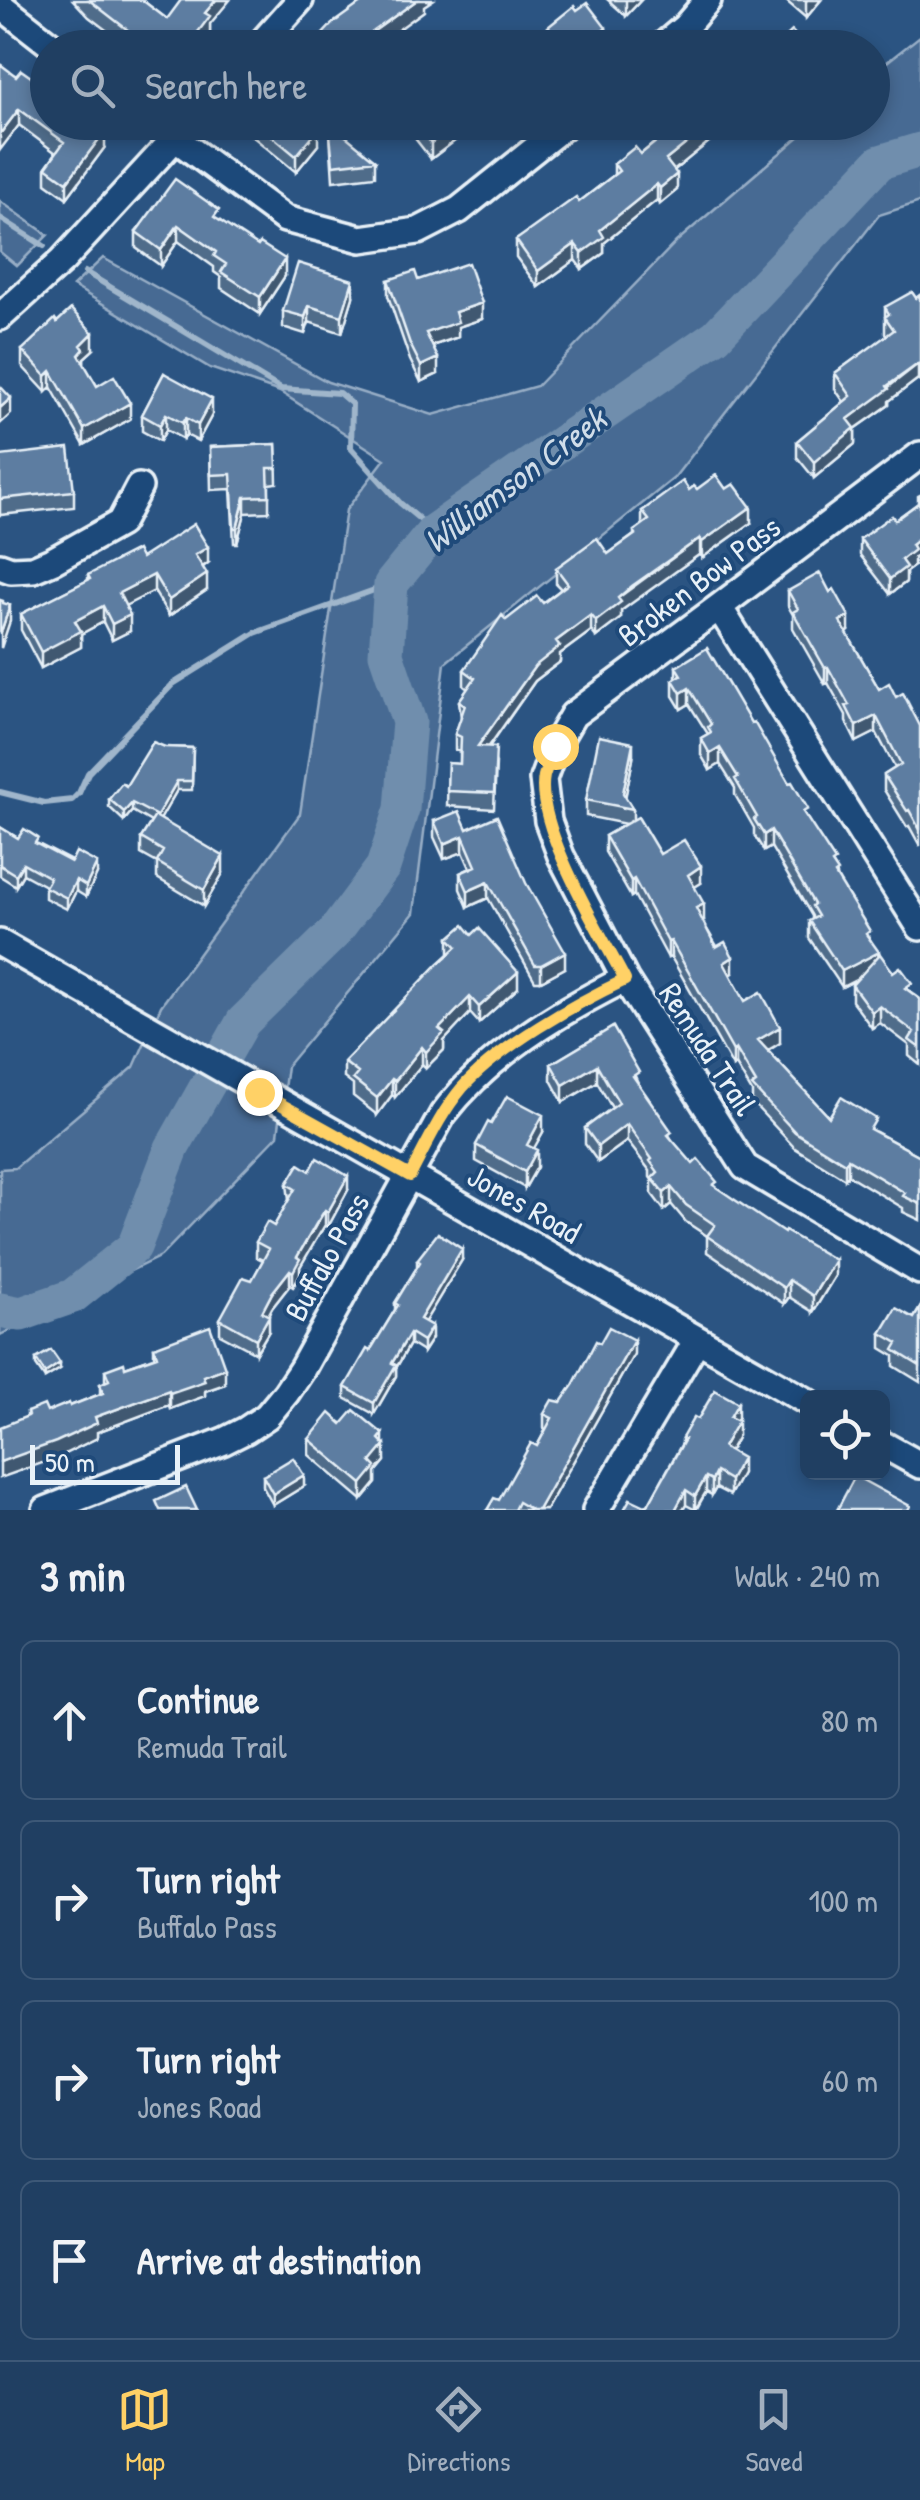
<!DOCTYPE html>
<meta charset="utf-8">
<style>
:root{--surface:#203f62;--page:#284668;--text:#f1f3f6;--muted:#a2afbe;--line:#3d5877;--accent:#ffd166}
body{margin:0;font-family:"Patrick Hand",sans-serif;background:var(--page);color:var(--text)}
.controls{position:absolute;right:30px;bottom:30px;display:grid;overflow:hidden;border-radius:15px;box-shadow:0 5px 15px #0003}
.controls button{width:90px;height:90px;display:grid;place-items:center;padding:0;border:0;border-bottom:2px solid var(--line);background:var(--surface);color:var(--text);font:50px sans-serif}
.scale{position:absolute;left:30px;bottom:25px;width:150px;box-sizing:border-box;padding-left:10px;border:5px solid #e8f1f8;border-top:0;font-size:28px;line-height:35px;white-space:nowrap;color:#e8f1f8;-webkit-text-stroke:8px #1f4a7a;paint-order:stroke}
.stop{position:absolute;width:30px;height:30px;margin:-22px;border:8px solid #ffd166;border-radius:50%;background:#fff}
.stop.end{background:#ffd166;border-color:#fff;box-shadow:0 2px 10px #0008}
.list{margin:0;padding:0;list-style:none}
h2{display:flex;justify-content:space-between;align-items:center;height:130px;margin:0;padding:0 40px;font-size:42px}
h2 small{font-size:32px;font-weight:400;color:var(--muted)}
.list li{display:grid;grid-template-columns:65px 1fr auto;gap:30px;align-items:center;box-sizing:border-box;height:160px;margin:0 20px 20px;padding:0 20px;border:2px solid var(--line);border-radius:15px}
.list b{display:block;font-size:38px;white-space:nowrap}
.list p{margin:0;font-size:32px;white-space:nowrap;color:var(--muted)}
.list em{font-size:32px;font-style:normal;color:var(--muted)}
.icon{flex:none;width:55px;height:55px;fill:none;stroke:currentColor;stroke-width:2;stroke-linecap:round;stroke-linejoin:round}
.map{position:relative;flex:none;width:920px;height:1510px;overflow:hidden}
.search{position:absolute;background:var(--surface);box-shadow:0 5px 15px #0003;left:30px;right:30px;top:30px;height:110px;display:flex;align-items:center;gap:25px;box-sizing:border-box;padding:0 35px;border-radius:55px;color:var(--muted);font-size:38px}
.sheet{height:850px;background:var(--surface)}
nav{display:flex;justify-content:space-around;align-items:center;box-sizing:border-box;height:140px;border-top:2px solid var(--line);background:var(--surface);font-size:28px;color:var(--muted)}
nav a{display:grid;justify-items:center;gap:5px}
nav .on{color:var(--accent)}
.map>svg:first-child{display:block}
</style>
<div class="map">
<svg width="920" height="1510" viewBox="0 0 920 1510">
<rect width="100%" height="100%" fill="#2b5482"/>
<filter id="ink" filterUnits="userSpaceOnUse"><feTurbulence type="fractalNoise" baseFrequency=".01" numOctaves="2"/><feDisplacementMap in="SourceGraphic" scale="20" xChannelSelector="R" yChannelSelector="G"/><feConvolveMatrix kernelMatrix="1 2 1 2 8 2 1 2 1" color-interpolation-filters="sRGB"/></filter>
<g filter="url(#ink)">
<path fill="#476b93" stroke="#98aec6" stroke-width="2.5" d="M920 36V202L879 215 674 478 445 663 414 913 287 1066 278 1135 161 1256 0 1335V1169L15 1168 134 1067 161 1006 300 814 346 510 385 459 280 392 210 368 73 286 103 258 328 382 433 415 537 386 676 242 815 123 872 122 873 73Z
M0 201 48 235 17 266 0 252Z"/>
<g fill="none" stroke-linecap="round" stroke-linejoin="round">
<path stroke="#a0b6cb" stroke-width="6" d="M0 218 44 246
M85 272 281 389 339 393 352 404 351 448 400 503 434 531
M0 792 44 803 72 800 79 793 88 773 173 684 255 633 391 584"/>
<path stroke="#708ead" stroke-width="35" d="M0 1310 21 1314 73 1296 134 1247 172 1148 243 1022 334 933 383 867 402 809 409 722 386 654 391 584 434 531 716 336 880 162 920 150"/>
<defs>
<path id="minor" d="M0 5 55 48
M257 48 300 0
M660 48 685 27 708 0
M153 122 285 219 361 239 418 231 459 210 569 122
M0 317 62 261 190 122
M920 455 719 607 573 715 555 746 543 779 548 821 561 856 625 979 745 1167 920 1271
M0 566 11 570 33 569 54 560 120 523 139 487
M719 607 920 927
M0 943 808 1402
M882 1444 920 1465
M46 1510 224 1441 246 1430 267 1416 286 1393 302 1369 443 1114C489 1054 557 1013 625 979
M596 1510 697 1340"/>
</defs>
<use href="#minor" stroke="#e8f1f8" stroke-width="32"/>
<use href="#minor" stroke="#1f4a7a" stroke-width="25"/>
</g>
<path fill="#506c8a" stroke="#e8f1f8" stroke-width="2.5" d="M73 0H142L167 19 210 24V33L199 48H130L89 17Z
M608 0H641L626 16Z
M785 0H821L806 18Z
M16 76 105 147 67 198 46 183V167L56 153 19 125Z
M247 122H310L318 145 296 172 247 132Z
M410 122H468V131L431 159 410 132Z
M653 122H726V128L674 170 677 190 660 204 657 200 604 243V253L582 269 575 260 538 287 516 257V240L579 202 614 175V164L641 154 660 138 653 129Z
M330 134 375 160V176L333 181Z
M219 220 285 276 260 314 221 288V277L214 272V267L178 241 161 266 136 248V232Z
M388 280H418L482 319 458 327V337L433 346 438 374 421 382 410 360 388 296Z
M920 295V381L918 379 889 401V405L855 429V444L814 478 797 457V441L844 402 835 389V373L887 336 885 333V307L916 298Z
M353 297 342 333 309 322 305 334 283 327V311Z
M22 350H93L84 358V365L97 386 130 419 84 445 51 387 46 392 22 366Z
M164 373 212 415 198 441 186 435 183 439 166 430 160 441 142 431V415Z
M276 444 277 483 269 484V512L245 513 237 543H234L231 489 211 490 210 447Z
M0 456 74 491V507L0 515Z
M697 489 751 523 702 558 700 554 632 602 621 611V618L596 637 591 631 560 654V662L535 681 489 747 496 763 494 809 447 806 448 763 460 764V752L455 750V734L461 718 459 701 468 689 464 686V670L506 620 543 603 561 589 556 584V568L608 554 634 535V531L642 526V511L689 490Z
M920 495V554L914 558V566L906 572V582L890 594 860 555V539L895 520 918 503V496Z
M141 558 208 563 203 567 207 590 169 616 154 591 125 605 130 631 112 640 103 622 81 634V647L41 668 21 630V614L88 580V575Z
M788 591 849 631 847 633 879 689 896 697 920 726V846L909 826 907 827 884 790V775L895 768 876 732 856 742 846 722V715L828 683 825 684 793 628V615L788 606Z
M676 667 808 820 835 868 838 879 879 956 912 993 920 999V1065L909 1056V1045L880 1023 872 1028 852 1001V985L858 979 842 987 809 938V921L812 920V916L771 847 764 851 754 835V828L735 795V788L720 764 710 770 701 755V738L708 734 689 704 681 709 673 696V680L676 678Z
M165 747 193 748 192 790H177L160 819 223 873 204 906 157 878V863L141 854V838L151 822 132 811 124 821 109 807V799L126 786Z
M633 759 625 797 633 809V820L660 854 701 883 694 887 704 920 702 921 733 973 730 975 745 1001 780 1043 768 1051 829 1117 876 1132 920 1156V1220L903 1212V1208L848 1175 845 1179 795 1148 752 1102V1092L736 1065 733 1067 671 957 668 958 634 895 631 897 605 852V836L626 824 586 816V800Z
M434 821 467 829 565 968 541 981H535L488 898 468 907 460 889V873L470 868 463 852 444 859 434 837Z
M0 827 18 838 38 844 97 874 86 897 76 891 67 909 45 898V886L23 874 16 886 0 876Z
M449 938 518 988 479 1023 470 1013 444 1041V1050L426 1068 422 1064 395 1097 392 1095 377 1115 353 1096V1085L344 1078V1062L449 954Z
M613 1027 639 1085 672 1140 693 1164 717 1188 835 1276 813 1312 789 1297 784 1304 707 1252V1236L686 1222 671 1204 664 1210 652 1194V1180L650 1177V1171L627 1141 598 1162 585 1144V1128L612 1108 597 1082 563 1102 551 1080V1064Z
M491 1124 543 1132 533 1149 537 1167 525 1188 476 1161V1145Z
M287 1184 348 1190 328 1227 325 1225 316 1239 300 1267V1274L293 1287 290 1285 272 1308 268 1316 269 1331 256 1353 220 1334V1319L252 1280 263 1260 256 1257V1242L274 1226 289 1200Z
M417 1260H462L424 1322 432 1338 423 1352 410 1344 396 1368V1376L374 1414 345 1398V1387L370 1351 395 1310V1303L417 1268Z
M920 1308V1382L894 1366V1356L881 1348V1333L914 1318Z
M154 1347 225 1384 205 1391V1396L170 1409 169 1405 97 1432V1438L56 1458 27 1417V1412H47L70 1406 100 1394V1384L105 1382V1370L125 1367 154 1357Z
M634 1354 546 1510H487L499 1500 537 1446 546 1429 544 1428V1414Z
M36 1359 60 1369 45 1378 36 1365Z
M738 1418 737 1421 738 1436 730 1451 742 1473 730 1495 716 1488 712 1495 706 1492 696 1510 686 1505 645 1506 648 1505 682 1443V1438L698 1419Z
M342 1424 383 1443 385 1461 376 1472V1483L362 1500 309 1455V1439Z
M263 1476 304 1486 273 1505 263 1487Z"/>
<path fill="#415871" stroke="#e8f1f8" stroke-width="2.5" d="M216 0H230L210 24V33L199 48H186L205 13Z
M417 0H433L424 6V11L373 48H355L363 39Z
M627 0H641L626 16V1Z
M807 0H821L806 18V2Z
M606 28V39L595 48H581Z
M19 109V125L0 150V134Z
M457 122H468V131L431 159V143Z
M713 122H726V128L666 177V160Z
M318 129V145L296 172V156Z
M105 131V147L67 198V182Z
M677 174V190L660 204V188Z
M657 184V200L604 243V253L582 269V253L600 230Z
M178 225V241L161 266V250Z
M575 244V260L538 287V271Z
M285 259V276L260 314V297Z
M353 280V297L342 333V316Z
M482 303V319L458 327V337L426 348V333L455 312Z
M309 306V322L305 334V317Z
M93 333V350L84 358V366L79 355 81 345Z
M438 358V374L421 382V366Z
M918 364V379L889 401V405L855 429V444L814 478V462L848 419Z
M51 371V387L46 392V376Z
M11 398V414L0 424V408Z
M212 399V415L198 441V425Z
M130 403V419L84 445V429Z
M166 414V430L160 441V425Z
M186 418V435L183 439V423Z
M245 497V513L237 543V528Z
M751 507V523L702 558V542Z
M700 538V554L621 611V618L596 637V621L618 598Z
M920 538V554L914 558V566L906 572V582L890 594V579L911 545Z
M208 547V563L195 572V555Z
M207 574V590L169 616V600Z
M154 575V591L119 609V593Z
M10 605V621L1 648V632Z
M103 606V622L81 634V647L41 668V652L75 621Z
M130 615V631L112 640V624Z
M591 615V631L560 654V662L535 681 478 762V746L535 666 556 641Z
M849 616V631L840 636V621Z
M828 667V683L825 684V668Z
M689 688V704L681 709V693Z
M876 716V732L856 742V726Z
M633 743V759L623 809V793Z
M720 748V764L710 770V754Z
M177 781V790L157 825V816Z
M132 803V811L124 821V812Z
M771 830V847L764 851V835Z
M463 836V852L444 859V844Z
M223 856V873L204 906V890Z
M23 863V874L16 886V875Z
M97 863V874L86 897V886Z
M701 866V883L688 891V875Z
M634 879V895L631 897V881Z
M76 880V891L67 909V898Z
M488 882V898L468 907V891Z
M704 904V920L696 924V908Z
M671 941V957L668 958V942Z
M565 952V968L541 981V965Z
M879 952V968L842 987V971Z
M733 957V973L724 979V963Z
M518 972V988L479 1023V1007Z
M470 997V1013L444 1041V1050L426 1068V1052L439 1029Z
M880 1006V1023L872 1028V1012Z
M780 1027V1043L758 1056V1040Z
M422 1047V1064L395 1097V1081Z
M736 1049V1065L733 1067V1051Z
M597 1065V1082L563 1102V1085Z
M392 1079V1095L377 1115V1098Z
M543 1115V1132L527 1161V1145Z
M627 1124V1141L598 1162V1146Z
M537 1150V1167L525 1188V1172Z
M848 1159V1175L845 1179V1163Z
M348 1176V1190L328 1227V1212Z
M671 1187V1204L664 1210V1193Z
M325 1210V1225L300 1267V1274L293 1287V1272L297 1257Z
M462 1249V1260L420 1330V1319Z
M835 1260V1276L813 1312V1296Z
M290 1270V1285L272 1308 262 1327V1312L272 1293Z
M789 1280V1297L784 1304V1288Z
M269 1316V1331L256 1353V1339Z
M432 1326V1338L423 1352V1341Z
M410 1333V1344L396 1368V1376L374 1414V1403L392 1363Z
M634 1340V1354L546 1510H538Z
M60 1363V1369L45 1378V1373Z
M225 1368V1384L205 1391V1396L170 1409V1393L203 1376Z
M169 1390V1405L97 1432V1438L56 1458 0 1478V1462L95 1417Z
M738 1403V1418L730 1432V1417Z
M738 1421V1436L723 1462V1447Z
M383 1434V1448L385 1445V1461L376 1472V1483L362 1500V1484L379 1439Z
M742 1458V1473L730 1495V1480Z
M716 1472V1488L712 1495V1480Z
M304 1475V1486L273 1505V1494Z
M706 1477V1492L695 1510V1496Z
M686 1490V1505L683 1510H675Z"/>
<path fill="#5d7da1" stroke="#e8f1f8" stroke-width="2.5" d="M89 0H142L167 19 181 0H216L205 13 210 16 186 48H151Z
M365 0H417L363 39 355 48H310L333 23Z
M587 3 606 28 581 48H533L553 33 548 27 574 6 577 10Z
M792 31 807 48H774Z
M0 64 16 76 21 70 48 89V122H93L105 131 67 182 46 167 64 142 19 109 0 134Z
M255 122H310L318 129 296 156Z
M415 122H457L431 143Z
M660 122H713L666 160 677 174 660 188 657 184 600 230 604 237 582 253 575 244 538 271 516 240 576 197 579 202 619 171 614 164 635 147 641 154 668 132Z
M342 133 375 160 333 165 330 134Z
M175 179 219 210 214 217 258 246 260 243 285 259 260 297 221 272 226 264 214 256 216 252 178 225 161 250 136 232Z
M298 263 353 280 342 316 309 306 305 317 283 311Z
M468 263 482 303 455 312 458 322 426 333 438 358 421 366 410 344 388 280 415 271 418 280Z
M912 292 916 298 920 295V366L918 364 887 386 889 389 848 419 855 428 814 462 797 441 851 396 835 373 894 330 885 317 889 314 885 307Z
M71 309 93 333 81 345 84 349 79 355 97 386 114 376 130 403 84 429 51 371 46 376 22 350 55 319 57 322Z
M164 373 212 399 198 425 186 418 183 423 166 414 160 425 142 415Z
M0 386 11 398 0 408Z
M276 444 277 468H268L269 496 245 497 237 528H234L231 474 211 475 210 447Z
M69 448 74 491 0 499V456Z
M716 475 726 489 734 484 751 507 702 542 700 538 632 586 618 598 621 602 596 621 591 615 556 641 560 646 535 666 478 746 496 747 494 793 447 791 448 763 460 764 461 737 455 734 465 705 459 701 475 678 464 670 502 615 506 620 537 596 543 603 568 584 556 568 597 538 608 554 636 534 634 531 649 520 642 511 683 481 689 490 694 486 697 489Z
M920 502V538L911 545 914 550 901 560 906 567 890 579 860 539 887 519 892 516 895 520Z
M194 524 208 547 195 555 207 574 169 600 154 575 119 593 130 615 112 624 103 606 75 621 81 631 41 652 21 614 90 579 88 575 137 550 141 558Z
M820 573 830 592 834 589 849 616 840 621 879 689 889 683 896 697 903 693 920 726V830L909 810 907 811 884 775 901 764 876 716 856 726 846 706 849 705 828 667 825 668 793 612 798 609 788 591Z
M0 600 3 601V603L10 605 1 632H0Z
M707 648 751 723 754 722 789 783 792 782 808 809 803 812 835 861 832 863 838 872 835 874 870 931 866 934 879 952 842 971 809 921 818 916 812 906 814 904 771 830 764 835 754 819 757 817 735 779 738 777 720 748 710 754 701 738 711 732 708 727 711 724 689 688 681 693 673 680 681 675 676 667Z
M599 736 633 743 623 793 633 809 586 800Z
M153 742 165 747 193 748 192 781H177L157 816 132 803 124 812 109 799 122 783 126 786Z
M459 811 467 829 497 816 526 883 565 952 541 965H535L488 882 468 891 460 873 476 866 463 836 444 844 434 821Z
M155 816 223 856 204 890 157 862 163 851 141 838Z
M638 817 660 854 684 840 701 866 688 875 704 904 696 908 716 947 725 942 733 957 724 963 745 1001 761 992 780 1027 758 1040 829 1117 841 1097 876 1119 870 1129 920 1156V1204L903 1196 905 1193 848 1159 845 1163 795 1132 752 1086 756 1083 736 1049 733 1051 671 941 668 942 634 879 631 881 605 836Z
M0 827 18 838 24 829 38 838 35 843 71 862 76 852 97 863 86 886 76 880 67 898 45 887 50 878 23 863 16 875 0 865Z
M464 925 472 935 479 928 518 972 479 1007 470 997 439 1029 444 1033 426 1052 422 1047 395 1081 392 1079 377 1098 353 1079 358 1073 344 1062 438 964 457 947 449 938Z
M880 954 893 972 900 967 912 983 905 988 920 999V1048L909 1040 914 1032 880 1006 872 1012 852 985Z
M613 1027 639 1072 633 1076 672 1132 668 1135 693 1164 698 1159 717 1182 713 1185 784 1233 785 1231 835 1260 813 1296 789 1280 784 1288 707 1236 715 1225 686 1205 671 1187 664 1193 652 1178 658 1172 650 1161 652 1159 627 1124 598 1146 585 1128 619 1103 597 1065 563 1085 551 1064Z
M507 1096 543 1115 527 1145 537 1150 525 1172 476 1145 488 1122 491 1124Z
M317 1158 348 1176 328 1212 325 1210 316 1224 297 1257 300 1259 293 1272 290 1270 272 1293 262 1312 269 1316 256 1339 220 1319 243 1277 252 1280 269 1249 256 1242 267 1222 274 1226 295 1189 287 1184 299 1164 310 1171Z
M438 1233 462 1249 420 1319 432 1326 423 1341 410 1333 392 1363 396 1365 374 1403 345 1387 367 1349 370 1351 398 1305 395 1303 420 1262 417 1260Z
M896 1308 914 1318 920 1308V1366L894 1350 898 1343 881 1333Z
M210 1326 225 1368 203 1376 205 1381 170 1393 169 1390 95 1417 97 1423 56 1442 0 1462V1427L28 1416 27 1412 44 1405 47 1412 69 1403 70 1406 103 1393 100 1384 109 1380 105 1370 124 1363 125 1367 157 1356 154 1347Z
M609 1327 634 1340 538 1510H532L518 1502 514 1510H487L494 1498 499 1500 531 1443 537 1446 552 1418 544 1414 552 1400 561 1402 573 1385 596 1341 600 1343Z
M51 1350 60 1363 45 1373 36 1359Z
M715 1390 738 1403 730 1417 738 1421 723 1447 742 1458 730 1480 716 1472 712 1480 706 1477 695 1496 686 1490 675 1510H624L630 1499 645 1506 648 1505 685 1439 682 1438 694 1417 698 1419Z
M354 1410 383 1434 379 1439 385 1445 371 1462 376 1467 362 1484 309 1439 330 1413 342 1424Z
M293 1458 304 1475 273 1494 263 1476Z
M855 1476 910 1506 908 1510H837Z
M186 1487 197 1510H160L156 1501Z"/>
</g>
<g fill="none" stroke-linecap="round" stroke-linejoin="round" filter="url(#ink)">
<path stroke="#ffd166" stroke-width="12" d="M259 1092 410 1176C426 1146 440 1114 462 1088 500 1046 574 1004 625 980 601 934 534 825 544 776 547 766 552 755 555 746"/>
</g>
<g text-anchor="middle" stroke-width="8" stroke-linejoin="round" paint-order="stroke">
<g font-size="32" fill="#e8f1f8" stroke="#1f4a7a">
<text transform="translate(699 581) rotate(-37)" y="11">Broken Bow Pass</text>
<text transform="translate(708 1049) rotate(57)" y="11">Remuda Trail</text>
<text transform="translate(524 1204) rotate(30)" y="11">Jones Road</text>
<text transform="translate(327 1257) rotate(-61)" y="11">Buffalo Pass</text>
</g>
<g font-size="35" font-style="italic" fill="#d0dde9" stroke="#1f4a7a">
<text transform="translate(515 480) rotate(-37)" y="12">Williamson Creek</text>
</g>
</g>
</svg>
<div class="controls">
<button><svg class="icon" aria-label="locate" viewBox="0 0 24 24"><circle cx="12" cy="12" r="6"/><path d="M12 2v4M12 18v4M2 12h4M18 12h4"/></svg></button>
</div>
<div class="scale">50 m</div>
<div class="stop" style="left:555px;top:746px"></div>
<div class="stop end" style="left:259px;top:1092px"></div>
<div class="search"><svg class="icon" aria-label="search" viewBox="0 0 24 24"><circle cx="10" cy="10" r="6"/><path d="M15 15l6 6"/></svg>Search here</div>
</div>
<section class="sheet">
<h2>3 min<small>Walk · 240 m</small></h2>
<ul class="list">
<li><svg class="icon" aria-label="ahead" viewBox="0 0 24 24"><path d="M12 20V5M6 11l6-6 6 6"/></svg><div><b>Continue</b><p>Remuda Trail</p></div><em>80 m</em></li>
<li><svg class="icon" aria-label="right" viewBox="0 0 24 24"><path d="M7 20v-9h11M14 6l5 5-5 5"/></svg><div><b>Turn right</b><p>Buffalo Pass</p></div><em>100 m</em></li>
<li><svg class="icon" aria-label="right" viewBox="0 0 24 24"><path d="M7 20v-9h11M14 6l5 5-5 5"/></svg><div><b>Turn right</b><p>Jones Road</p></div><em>60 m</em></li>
<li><svg class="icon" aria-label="arrive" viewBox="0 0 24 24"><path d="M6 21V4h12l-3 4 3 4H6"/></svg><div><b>Arrive at destination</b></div></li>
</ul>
</section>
<nav>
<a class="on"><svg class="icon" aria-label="map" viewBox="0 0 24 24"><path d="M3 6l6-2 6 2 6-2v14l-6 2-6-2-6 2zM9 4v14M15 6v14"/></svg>Map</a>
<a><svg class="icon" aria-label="directions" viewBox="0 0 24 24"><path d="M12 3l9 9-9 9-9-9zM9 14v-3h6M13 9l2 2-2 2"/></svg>Directions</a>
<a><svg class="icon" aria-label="saved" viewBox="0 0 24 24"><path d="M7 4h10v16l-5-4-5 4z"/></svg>Saved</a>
</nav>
